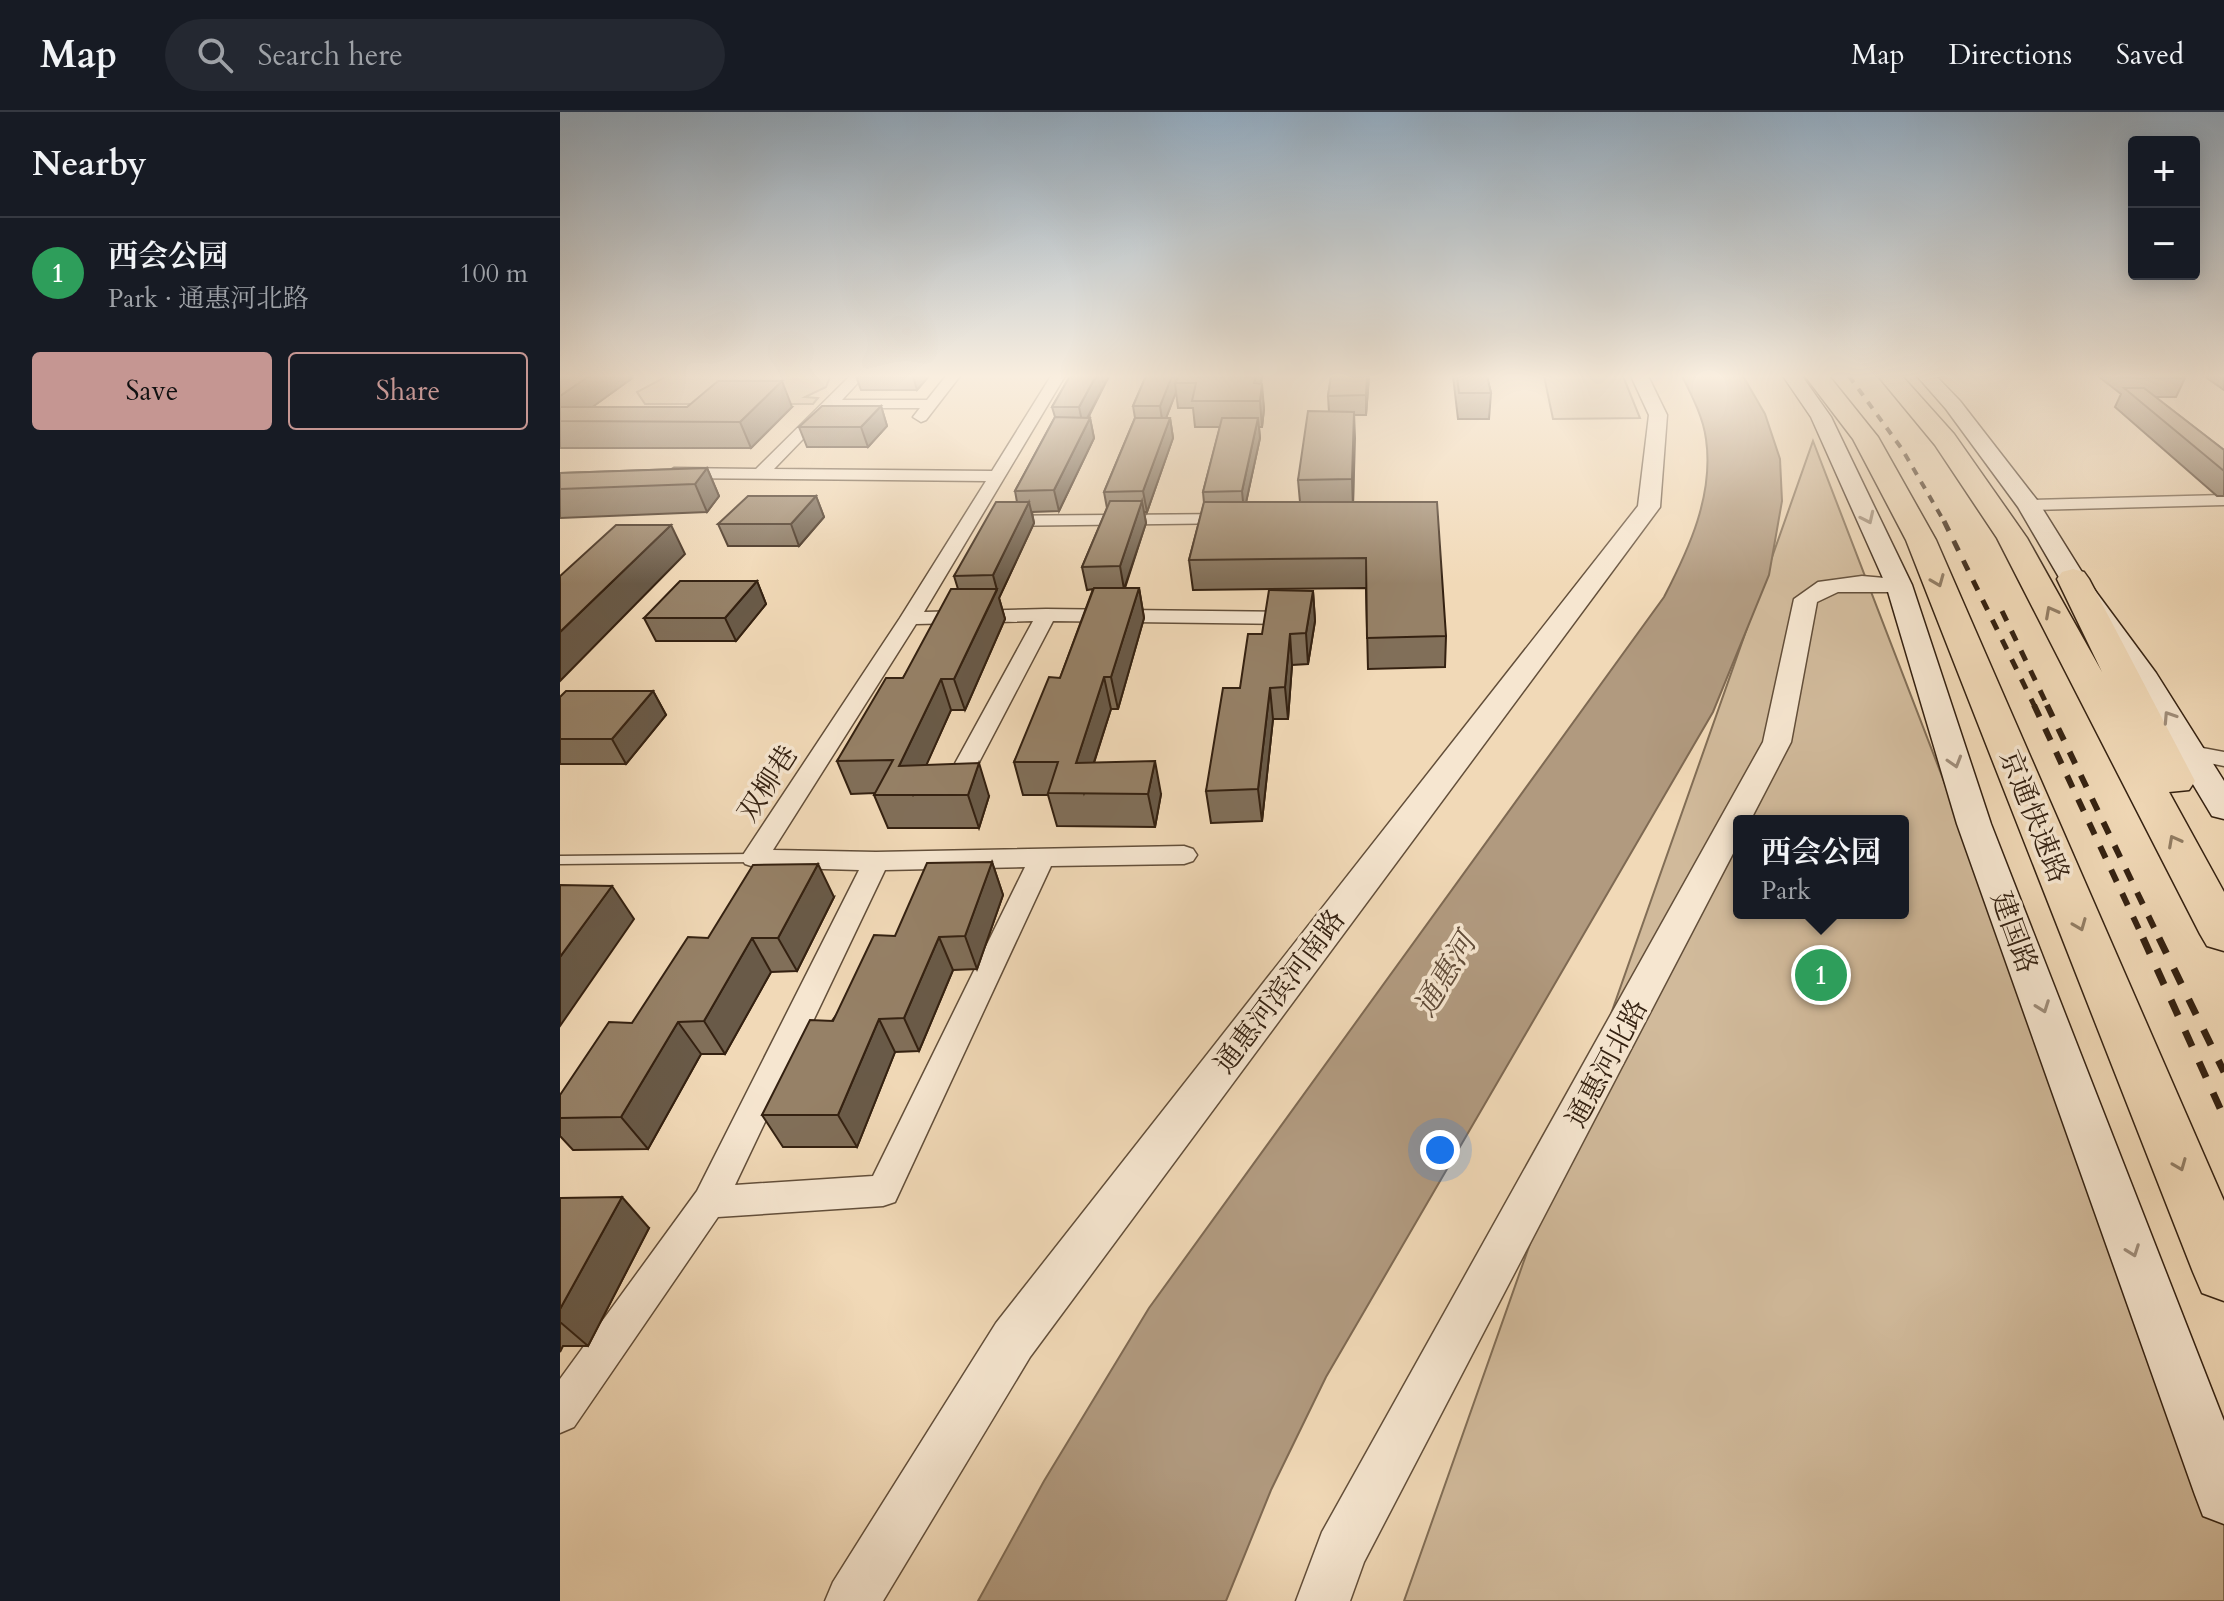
<!DOCTYPE html>
<meta charset="utf-8">
<style>
:root{--surface:#171b24;--page:#242831;--text:#f1f3f6;--muted:#9ea1a6;--line:#363941;--accent:#c59692}
body{margin:0;font-family:Cardo,"Noto Serif SC",serif;background:var(--page);color:var(--text)}
.controls{position:absolute;right:24px;top:24px;display:grid;overflow:hidden;border-radius:8px;box-shadow:0 4px 20px #0003}
.controls button{width:72px;height:72px;display:grid;place-items:center;padding:0;border:0;border-bottom:2px solid var(--line);background:var(--surface);color:var(--text);font:40px sans-serif}
.you{position:absolute;left:880px;top:1038px;width:28px;height:28px;margin:-20px;border:6px solid #fff;border-radius:50%;background:#1a73e8;box-shadow:0 0 0 12px #1a73e833}
.badge{display:grid;place-items:center;width:52px;height:52px;border-radius:50%;background:var(--accent);color:#fff;font-size:26px;font-weight:700}
.pin{position:absolute;translate:-50% -50%;border:4px solid #fff;box-shadow:0 2px 8px #0006}
.popup{position:absolute;left:1173px;top:703px;width:176px;height:104px;box-sizing:border-box;display:grid;place-content:center;border-radius:8px;background:var(--surface);filter:drop-shadow(0 2px 6px #0005);font-size:26px;white-space:nowrap;color:var(--muted)}
.popup b{font-size:30px;color:var(--text)}
.popup::after{content:'';position:absolute;left:50%;top:100%;margin-left:-16px;border:16px solid transparent;border-top-color:var(--surface)}
.list{margin:0;padding:0;list-style:none}
h2{display:flex;justify-content:space-between;align-items:center;height:104px;margin:0;padding:0 32px;font-size:34px}
h2 small{font-size:26px;font-weight:400;color:var(--muted)}
.list li{display:grid;grid-template-columns:52px 1fr auto;gap:24px;align-items:center;box-sizing:border-box;height:112px;padding:0 32px;border-top:2px solid var(--line)}
.list b{display:block;font-size:30px;white-space:nowrap}
.list p{margin:0;font-size:26px;white-space:nowrap;color:var(--muted)}
.list em{font-size:26px;font-style:normal;color:var(--muted)}
.actions{display:flex;gap:16px;padding:24px 32px}
.actions a{flex:1;padding:18px 0;border:2px solid var(--accent);border-radius:8px;text-align:center;font-size:28px;color:var(--accent)}
.actions .main{background:var(--accent);color:#111}
.icon{flex:none;width:44px;height:44px;fill:none;stroke:currentColor;stroke-width:2;stroke-linecap:round;stroke-linejoin:round}
.map{position:relative;flex:none;width:1664px;height:1489px;overflow:hidden}
header{display:flex;align-items:center;gap:48px;box-sizing:border-box;height:112px;padding:0 40px;background:var(--surface);border-bottom:2px solid var(--line)}
header strong{font-size:38px}
nav{display:flex;gap:44px;margin-inline-start:auto;font-size:28px}
.search{width:560px;height:72px;background:var(--page);display:flex;align-items:center;gap:20px;box-sizing:border-box;padding:0 28px;border-radius:44px;color:var(--muted);font-size:30px}
main{display:flex}
aside{flex:1;background:var(--surface)}
.map>svg:first-child{display:block}
</style>
<header>
<strong>Map</strong>
<div class="search"><svg class="icon" aria-label="search" viewBox="0 0 24 24"><circle cx="10" cy="10" r="6"/><path d="M15 15l6 6"/></svg>Search here</div>
<nav><a>Map</a><a>Directions</a><a>Saved</a></nav>
</header>
<main>
<aside>
<h2>Nearby<small></small></h2>
<ul class="list">
<li><span class="badge" style="background:#2e9e5b">1</span><div><b>西会公园</b><p>Park · 通惠河北路</p></div><em>100 m</em></li>
</ul>
<div class="actions"><a class="main">Save</a><a>Share</a></div>
</aside>
<div class="map">
<svg width="1664" height="1489" viewBox="0 0 1664 1489">
<rect width="100%" height="100%" fill="#f1d9b7"/>
<filter id="stains"><feTurbulence type="fractalNoise" baseFrequency=".0025" numOctaves="4"/><feColorMatrix values="0 0 0 0 .2 0 0 0 0 .09 0 0 0 0 .02 0 0 0 .5 -.17"/></filter>
<radialGradient id="worn" r=".72"><stop offset=".6" stop-color="#630" stop-opacity="0"/><stop offset="1" stop-color="#630" stop-opacity=".3"/></radialGradient>
<path fill="#d1ba9b" stroke="#826e56" stroke-width="2" fill-rule="evenodd" d="M107 264H269L270 265 266 275 245 285 258 286 253 292H85L77 280Z
M984 264H1063L1080 306 993 307Z
M1253 329 1664 1397V1489H844ZM1179 709H1343V801H1179Z"/>
<path fill="#b19a7f" stroke="#7f6a53" stroke-width="2" d="M1122 264H1183L1205 302 1220 347 1222 389 1209 463 1153 600 766 1265 711 1378 666 1489H418L484 1369 589 1196 1104 485C1129 437 1154 383 1146 327 1143 305 1132 284 1122 264Z"/>
<g fill="none" stroke-linecap="round" stroke-linejoin="round">
<defs>
<path id="service" d="M194 742 200 746 194 750 0 752V744Z"/>
<path id="minor" d="M290 264H304L282 288H367L386 264H400L366 308 361 310 353 305 360 296H273L214 357 432 359 491 264H505L364 500 486 497 741 500 751 506 741 512 493 509 405 677 402 682H384L381 677 473 509 356 512 213 738 316 740 624 734 633 737 637 743 633 749 624 752 491 754 335 1090 323 1094 158 1105 14 1315 0 1321V1267L137 1079 299 758 194 755 185 752 181 746 340 506 426 369 114 366 106 361 114 356 196 357ZM465 755 313 1064 175 1073 325 758Z
M1664 383V393L1469 398 1460 393 1469 388Z
M676 402 682 403 685 407 682 411 439 414 430 409 439 404Z
M1632 634 1664 640V654L1624 646 1620 641 1624 636Z"/>
<path id="tertiary" d="M1071 264H1088L1107 303 1100 395 470 1245 323 1489H265L273 1470 436 1211 1078 394 1089 303Z
M1302 464 1347 468 1351 473 1347 478 1339 480H1278L1257 490 1231 630 1190 709H1179V730L804 1450 790 1489H736L762 1420 1203 630 1234 487 1258 470Z"/>
<path id="secondary" d="M1223 264H1242L1271 305 1352 473 1431 712 1664 1309V1412L1643 1404 1635 1383 1397 712 1326 473 1251 305Z
M1357 264H1376L1400 289 1477 388 1525 465 1596 561 1664 669V707L1652 704 1567 562 1500 467 1458 395 1386 297Z"/>
<path id="motorway" d="M1245 264H1269L1318 325 1376 428 1664 1089V1189L1642 1181 1633 1160 1346 428 1293 327Z
M1318 264H1342L1394 322 1467 426 1542 560 1497 467 1502 460 1513 457 1524 460 1529 467 1635 669 1629 678 1609 680 1664 780V839L1647 834 1640 822 1437 426 1375 333Z"/>
</defs>
<use href="#service" stroke="#634f3a" stroke-width="3"/>
<use href="#minor" stroke="#634f3a" stroke-width="3"/>
<use href="#tertiary" stroke="#634f3a" stroke-width="3"/>
<use href="#secondary" stroke="#342111" stroke-width="3"/>
<use href="#motorway" stroke="#342111" stroke-width="3"/>
<use href="#service" fill="#f6e6d0" fill-rule="evenodd"/>
<use href="#minor" fill="#f6e6d0" fill-rule="evenodd"/>
<use href="#tertiary" fill="#f6e6d0" fill-rule="evenodd"/>
<use href="#secondary" fill="#f6e6d0" fill-rule="evenodd"/>
<use href="#motorway" fill="#f1d9b7" fill-rule="evenodd"/>
<path stroke="#342111" stroke-width="4" stroke-dasharray="8 8" stroke-linecap="butt" d="M1289 264 1342 337 1385 411"/>
<path stroke="#342111" stroke-width="5" stroke-dasharray="11 11" stroke-linecap="butt" d="M1384 409 1475 595
M1442 499 1488 595"/>
<path stroke="#342111" stroke-width="6" stroke-dasharray="13 13" stroke-linecap="butt" d="M1474 593 1584 828
M1487 593 1600 828"/>
<path stroke="#342111" stroke-width="7" stroke-dasharray="17 17" stroke-linecap="butt" d="M1583 826 1664 1005
M1599 826 1664 960"/>
</g>
<path fill="#816f59" stroke="#342111" stroke-width="2" d="M0 264 71 267 32 295H232L191 336H0Z
M296 264H369L357 278H301Z
M510 264H549L528 306H530L534 326 499 399 472 400 474 411 439 486 445 507 405 598H391L366 653 429 684 419 716H328L314 683 315 681 291 682 277 649 343 566 398 477 394 464 457 390 455 379 495 305 492 295Z
M586 264H637V265L702 264 701 272 704 297 702 315H699L700 326 686 390H740L738 368 769 300 768 284 771 264H809L806 303H794L793 390 886 524 885 555 808 557 806 476 633 478 629 448 644 391 643 380 660 315H635L633 296H618L616 280 606 306H610L613 326 587 400H584L586 411 565 476H579L584 506 558 597H551L534 651 601 682 595 715 497 714 488 683H463L454 650 500 566 533 477 527 478 522 455 547 396 544 380 575 306 573 294Z
M893 264H927L931 281 929 307H898Z
M1538 264H1626L1616 285H1595L1664 338V384H1657L1555 295 1561 282Z
M1644 264H1664V278Z
M321 294 327 314 308 335H247L239 315Z
M147 356 159 384 147 400 0 406V361Z
M256 384 264 405 239 434H168L158 412Z
M197 469 206 492 176 529H96L84 506Z
M753 479 755 509 748 552 732 553 728 607H713L702 709 651 711 646 679 680 576Z
M93 579 106 603 66 652H0V585Z
M432 750 443 783 417 857 393 858 359 939 335 940 297 1035H223L202 1003 335 824Z
M274 785 237 859 211 860 165 942H141L88 1037 13 1038 0 1024V983L72 911 148 826Z
M0 1086 89 1116 28 1234H3L0 1240Z"/>
<path fill="#695a48" stroke="#342111" stroke-width="2" d="M29 264H69L71 267 13 309H0V284Z
M353 264H369L357 278Z
M536 264H549L523 314 519 295Z
M612 264H622L615 271 616 280 603 314 600 294Z
M696 264H702L698 289 694 271Z
M807 264H809L806 303V283Z
M222 269 232 295 191 336 180 310Z
M702 272 704 297 702 315 700 289Z
M321 294 327 314 308 335 301 315Z
M794 300 795 326 793 395 792 367Z
M530 306 534 326 499 399 494 378Z
M610 306 613 326 587 400 583 379Z
M698 306 700 326 684 400 682 379Z
M147 356 159 384 147 400 135 372Z
M256 384 264 405 239 434 231 412Z
M582 389 586 411 564 477 560 454Z
M469 390 474 411 439 486 445 507 405 598 394 567 437 478 433 463Z
M111 413 125 442 0 569V520Z
M197 469 206 492 176 529 165 506Z
M579 476 584 506 558 597 551 565Z
M753 479 755 509 748 552 746 521Z
M730 522 732 553 728 607 725 575Z
M544 565 551 597 524 681 516 651Z
M381 567 391 598 353 683 339 654Z
M710 576 713 607 702 709 698 677Z
M93 579 106 603 66 652 52 627Z
M595 649 601 682 595 715 588 682Z
M419 651 429 684 419 716 408 683Z
M432 750 443 783 417 857 405 824Z
M258 752 274 785 237 859 218 826Z
M52 774 74 807 0 914V845Z
M379 825 393 858 359 939 344 906Z
M192 826 211 860 165 942 144 909Z
M319 907 335 940 297 1035 278 1003Z
M118 910 141 942 88 1037 61 1005Z
M62 1085 89 1116 28 1234 0 1210V1197Z"/>
<path fill="#968167" stroke="#342111" stroke-width="2" d="M0 264H29L0 284Z
M510 264H536L519 295H492Z
M586 264H612L600 294H573Z
M619 264H634V265L696 264 694 271 702 272 700 289H632L636 271H615Z
M771 264H807L806 283 768 284Z
M897 264H927L931 281H899Z
M1570 264H1621L1625 266H1573Z
M158 269H222L180 310 0 309V295H127Z
M1564 276H1584L1664 338V359Z
M262 294H321L301 315H239Z
M748 299 794 300 792 367 738 368Z
M495 305 530 306 494 378 455 379Z
M575 306H610L583 379 544 380Z
M662 306H698L682 379 643 380Z
M147 356 135 372 0 377V361Z
M188 384H256L231 412H158Z
M550 389H582L560 454 522 455Z
M436 390H469L433 463 394 464Z
M644 390H877L886 524 807 526 806 446 629 448Z
M56 413H111L0 520V464Z
M120 469H197L165 506H84Z
M534 476H579L551 565H544L516 651 595 649 588 682 488 681 498 650H454L489 565 500 566Z
M391 477H437L394 567H381L339 654 419 651 408 683H314L333 648 277 649 326 566H343Z
M709 478 753 479 746 521 730 522 725 575 710 576 698 677 646 679 663 576H680L688 522H702Z
M6 579H93L52 627H0V585Z
M432 750 405 824 379 825 344 906 319 907 278 1003H202L250 908 273 909 314 823 335 824 367 751Z
M258 752 218 826H192L144 909 118 910 61 1005 0 1006V983L49 910 72 911 128 825 148 826 193 753Z
M0 773 52 774 0 845Z
M62 1085 0 1197V1086Z"/>
<defs><path id="oneway-chevron" d="M-2-3.5L2.5 0L-2 3.5" fill="none" stroke-width="1.6" stroke-linecap="round" stroke-linejoin="round" transform="scale(2)"/></defs>
<g stroke="#9f8d7a">
<use href="#oneway-chevron" transform="translate(1308 406) rotate(65)"/>
<use href="#oneway-chevron" transform="translate(1609 605) rotate(-123)"/>
<use href="#oneway-chevron" transform="translate(1395 650) rotate(73)"/>
<use href="#oneway-chevron" transform="translate(1483 895) rotate(70)"/>
<use href="#oneway-chevron" transform="translate(1573 1139) rotate(70)"/>
</g>
<g stroke="#927d64">
<use href="#oneway-chevron" transform="translate(1378 469) rotate(68)"/>
<use href="#oneway-chevron" transform="translate(1491 500) rotate(-118)"/>
<use href="#oneway-chevron" transform="translate(1614 729) rotate(-118)"/>
<use href="#oneway-chevron" transform="translate(1520 813) rotate(68)"/>
<use href="#oneway-chevron" transform="translate(1620 1053) rotate(68)"/>
</g>
<linearGradient id="sky" x2="0" y2="1"><stop stop-color="#92aabe"/><stop offset="0.56" stop-color="#f9eedf"/><stop offset="1" stop-color="#f9eedf" stop-opacity="0"/></linearGradient>
<rect width="1664" height="472" fill="url(#sky)"/>
<g text-anchor="middle" stroke-width="7" stroke-linejoin="round" paint-order="stroke">
<g font-size="28" fill="#342111" stroke="#f6e6d0">
<text transform="translate(207 671) rotate(-57)" y="10">双柳巷</text>
<text transform="translate(1475 704) rotate(68)" y="10">京通快速路</text>
<text transform="translate(1455 820) rotate(70)" y="10">建国路</text>
<text transform="translate(719 879) rotate(-53)" y="10">通惠河滨河南路</text>
<text transform="translate(1046 951) rotate(-62)" y="10">通惠河北路</text>
</g>
<g font-size="30" font-style="italic" fill="#604b38" stroke="#f6e6d0">
<text transform="translate(885 863) rotate(-59)" y="10">通惠河</text>
</g>
</g>
<rect width="100%" height="100%" filter="url(#stains)"/>
<rect width="100%" height="100%" fill="url(#worn)"/>
</svg>
<div class="controls">
<button>+</button>
<button>−</button>
</div>
<div class="you"></div>
<div class="pin badge" style="left:1261px;top:863px;background:#2e9e5b">1</div>
<div class="popup"><b>西会公园</b>Park</div>
</div>
</main>
